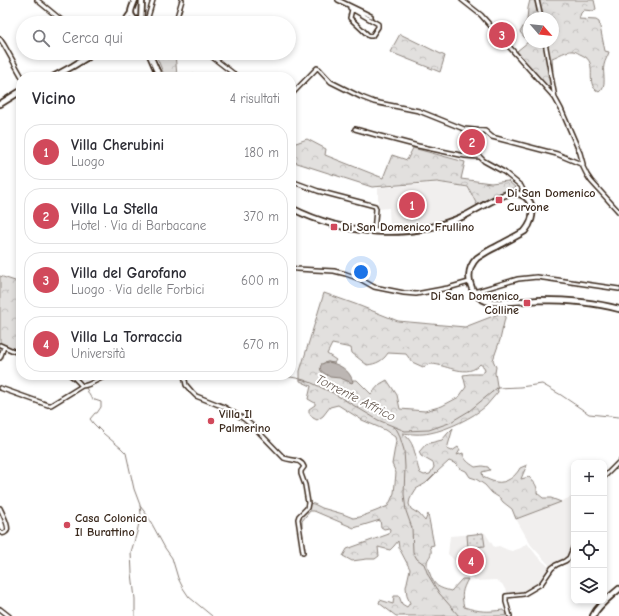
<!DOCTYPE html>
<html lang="it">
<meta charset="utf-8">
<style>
:root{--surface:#fff;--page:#f7f7f7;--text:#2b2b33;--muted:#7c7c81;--line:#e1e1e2;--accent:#d1495b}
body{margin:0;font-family:"Comic Neue",sans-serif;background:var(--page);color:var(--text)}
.controls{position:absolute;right:12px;bottom:12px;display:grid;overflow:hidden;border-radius:8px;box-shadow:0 2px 6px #0003}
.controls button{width:36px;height:36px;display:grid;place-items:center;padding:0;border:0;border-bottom:1px solid var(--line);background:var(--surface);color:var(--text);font:20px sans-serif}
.compass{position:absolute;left:523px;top:12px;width:36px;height:36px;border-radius:50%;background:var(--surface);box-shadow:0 2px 6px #0003;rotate:118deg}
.you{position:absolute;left:361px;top:272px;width:14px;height:14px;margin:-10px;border:3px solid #fff;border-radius:50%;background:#1a73e8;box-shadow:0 0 0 6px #1a73e833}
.badge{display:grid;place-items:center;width:26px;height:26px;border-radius:50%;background:var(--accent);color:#fff;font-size:13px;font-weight:700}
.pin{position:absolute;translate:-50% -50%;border:2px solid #fff;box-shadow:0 1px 4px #0006}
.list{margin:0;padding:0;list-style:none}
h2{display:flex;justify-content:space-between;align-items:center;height:52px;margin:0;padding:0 16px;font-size:17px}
h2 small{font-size:13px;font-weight:400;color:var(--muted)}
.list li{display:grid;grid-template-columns:26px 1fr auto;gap:12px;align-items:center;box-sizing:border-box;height:56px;margin:0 8px 8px;padding:0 8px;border:1px solid var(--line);border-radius:16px}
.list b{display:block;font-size:15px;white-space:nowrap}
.list p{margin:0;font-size:13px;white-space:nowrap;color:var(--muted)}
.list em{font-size:13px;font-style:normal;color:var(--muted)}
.icon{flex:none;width:22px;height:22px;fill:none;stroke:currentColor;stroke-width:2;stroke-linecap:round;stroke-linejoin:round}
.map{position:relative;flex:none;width:619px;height:616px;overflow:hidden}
.search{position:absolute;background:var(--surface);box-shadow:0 2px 6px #0003;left:16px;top:16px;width:280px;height:44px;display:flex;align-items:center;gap:10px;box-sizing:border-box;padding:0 14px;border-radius:22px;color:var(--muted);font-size:15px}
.panel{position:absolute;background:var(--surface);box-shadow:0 2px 6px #0003;left:16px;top:72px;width:280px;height:308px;border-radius:16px}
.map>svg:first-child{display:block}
</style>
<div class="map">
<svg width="619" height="616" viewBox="0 0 619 616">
<defs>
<pattern id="forest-crowns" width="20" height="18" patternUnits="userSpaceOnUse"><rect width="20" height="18" fill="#e2e0de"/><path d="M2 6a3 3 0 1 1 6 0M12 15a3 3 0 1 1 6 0" fill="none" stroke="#c3c0be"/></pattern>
<pattern id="garden-dots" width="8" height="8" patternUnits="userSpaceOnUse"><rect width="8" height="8" fill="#e2e0de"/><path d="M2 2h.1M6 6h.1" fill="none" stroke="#c3c0be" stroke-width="1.8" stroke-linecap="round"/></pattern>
</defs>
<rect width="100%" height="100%" fill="#fff"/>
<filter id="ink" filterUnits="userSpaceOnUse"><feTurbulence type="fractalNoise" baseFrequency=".025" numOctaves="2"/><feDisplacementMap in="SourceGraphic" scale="8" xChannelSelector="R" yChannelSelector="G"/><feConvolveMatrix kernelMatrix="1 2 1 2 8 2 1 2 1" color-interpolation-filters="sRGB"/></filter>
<g filter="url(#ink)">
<path fill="#f1efee" d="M439 183 467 188 477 206 445 219 420 226 404 227H390L389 208 378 209V188Z
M574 496V543L572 550 569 557 553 566H550L531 545 516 519Z
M485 533 494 547 499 546 508 550 512 551 521 548 527 543 537 556 550 568 541 583 523 593 508 594 502 584 496 580 475 581 448 554 450 536Z"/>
<path fill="url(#forest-crowns)" stroke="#8e857e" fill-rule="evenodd" d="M530 0H594L596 9 593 11 584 10 581 13 579 19 596 20 599 22 605 51 609 52C608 56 605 60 604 65 602 74 608 86 599 92 583 84 600 63 582 55 579 54 576 51 573 51 567 50 558 56 552 58L553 71 548 72 551 85 545 89 517 51 528 42 520 32 527 20 528 8ZM529 18H553V42H529Z
M400 34 445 56 440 72 390 52Z
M155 53H175L177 76 196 74 198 77H165Z
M307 139 326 149 325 155 383 178 392 155 407 160 413 148 465 162 461 179 491 183 508 181 516 188C502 190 490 198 477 205L468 187 437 182 372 187 291 161V141L296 143Z
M0 276 21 283V348L18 351 0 343Z
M324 293 355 304 398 321 465 327 501 313 508 305 500 340 493 360 496 367 495 373 498 392C494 397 490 401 486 406 474 417 447 430 430 433 421 435 411 434 402 433 417 443 414 458 420 473L424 475 430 474 434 467 433 463 421 456 419 452 426 444 442 440 448 433 453 428 447 449 452 451 458 447 460 450 457 455 463 453C464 460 469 463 475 467L482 466 488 467 490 470 482 472 483 477C487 479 491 481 496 482 506 484 516 476 520 468L527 465 523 474 521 479 529 477C534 482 538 486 537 493L543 498H551L561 502 516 519 512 509 503 502 500 498 492 493 485 485 476 479 470 477 466 471 459 468 454 463 449 461 437 472 426 483 416 489 410 499 409 504 411 509 419 514 425 521 428 514 434 545 430 546C434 557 427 556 427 564 427 567 429 571 430 574 434 586 439 588 451 591L462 579H468C462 590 461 594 464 607 480 612 487 612 503 610L507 616H396L379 603 380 600 393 604 394 596H399L402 604 407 607 410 603 407 596 406 587 410 569 399 548 398 541 394 546 390 550 378 547 379 556 375 559H367L352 561 343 556 347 549 389 534 390 529 389 528 384 529 381 527 380 520 354 528 314 511H310L302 521V528L299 526 298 517 307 508 308 503 314 504 322 508 343 514 353 518 360 517 376 511 388 506 391 500 394 493 396 473 392 464 396 441 395 437 385 430 362 420 338 405 330 407 323 416 317 420 313 418 309 413V409L315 405V403L308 399 311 386 300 381V371ZM332 344 351 348 352 353 367 365C376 364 383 361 388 353L406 354 412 362 423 367C426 366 429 364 432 364 447 365 468 379 480 364L484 367 485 371 481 374H470L463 375 466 387 459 397 442 406 425 411 400 409 397 395 387 380 380 384 371 394 357 380H353L351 383 350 382 340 377 321 364 328 362 334 363 336 360 327 354Z"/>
<path fill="url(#garden-dots)" stroke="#8e857e" d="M483 533 485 546 468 548 467 535Z"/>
<path fill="#bcb6b3" stroke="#887e77" d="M328 362C339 364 350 370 353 382L352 383 350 382 340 378 330 377 321 371C319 365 322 363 328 362Z"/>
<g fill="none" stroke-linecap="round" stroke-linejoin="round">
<path stroke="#887e77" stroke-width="1" d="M9 347 21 353
M73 375 76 377 78 380
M256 375C272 376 288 375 304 380 314 383 323 389 333 393L378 420 405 431 429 430 449 423 469 411 497 388 520 387 542 384 561 395 589 414 619 417
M87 384 97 375
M86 387C88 392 90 399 95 400 97 401 99 401 101 402V407L97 413H95L90 419 93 423 104 434 121 448 126 453 134 489 140 505 141 514 137 532 131 552 132 573 135 599V616
M393 427 397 430 399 434 404 450 405 467 404 494 406 511 412 528 413 552 417 559 424 564 428 575 439 593 459 616
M140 506 147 515 165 548 172 558 178 578 183 588 189 597 212 616"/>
<defs>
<path id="minor" d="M37 0 65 23
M153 0 148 17 149 20 155 23
M338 0 371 16
M462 0 481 15 555 98
M537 0 541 18
M350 6V8L378 24V27L372 36H369L350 18 352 9
M177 17 182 0
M0 39 4 45 22 77
M545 42 555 98 561 109 580 153 583 164V167L587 175 591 181 619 212
M207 53 238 77
M291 95 317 68 319 69 331 82 361 97 374 102 419 111 464 129 485 131 492 137 557 154 581 164H583
M355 129 380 136 418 146 465 156 480 157 484 161 504 172 521 186 523 190 522 195
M291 181 318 191 375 206 376 209 374 232
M291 268 297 269 334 271 346 274 360 279 374 287 404 293 416 294 448 288 469 282
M474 292 518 279 537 277 619 289
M0 345 18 353 21 355
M0 358 4 347
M70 375C76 378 78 382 82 386 92 385 98 378 109 375
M184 375 186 385 192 392 196 396 224 407 244 419 255 428 284 458C291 461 300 458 304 467L301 471V474L305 485 308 503 307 508 299 516 298 519 303 552
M0 388 48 405H51L82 386
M604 477 619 462
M0 508C2 513 11 529 6 532 3 535 2 533 0 532
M0 609 9 616
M510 616 506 602V596L524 594 541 584 552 568 556 565 565 561 569 558 574 546"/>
<path id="secondary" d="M135 0C130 13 128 13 138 23
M124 23 131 13
M141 23 142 0
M149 53 156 69 160 77
M53 77 73 66 94 53
M0 104 21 91
M291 208C345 235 408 241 464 216 475 211 502 193 513 193 535 194 537 217 525 231 515 237 505 242 496 247 489 250 483 254 477 258 464 271 468 294 486 301 493 303 502 302 510 302 520 301 530 301 540 300 567 300 593 302 619 309
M593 616C598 605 610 597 619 589"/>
</defs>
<use href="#minor" stroke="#3b2a1e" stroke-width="6"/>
<use href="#secondary" stroke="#3b2a1e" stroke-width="8"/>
<use href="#minor" stroke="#fff" stroke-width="3"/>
<use href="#secondary" stroke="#fff" stroke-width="4.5"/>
</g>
</g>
<g fill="#d1495b" stroke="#fff" stroke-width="1.5">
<rect x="495" y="196" width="8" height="8" rx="2"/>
<rect x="330" y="223" width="8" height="8" rx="2"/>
<rect x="523" y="299" width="8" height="8" rx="2"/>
<circle cx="211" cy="421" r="4"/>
<circle cx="67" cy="525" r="4"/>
</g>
<g text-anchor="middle" stroke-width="4" stroke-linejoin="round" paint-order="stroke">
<g font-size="12" font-weight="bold" fill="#3b2a1e" stroke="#fff" text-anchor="start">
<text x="507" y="197">Di San Domenico<tspan x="507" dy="14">Curvone</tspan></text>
<text x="342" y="231">Di San Domenico Frullino</text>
<text x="519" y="300" text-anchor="end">Di San Domenico<tspan x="519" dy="14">Colline</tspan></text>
<text x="219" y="418">Villa Il<tspan x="219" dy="14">Palmerino</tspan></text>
<text x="75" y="522">Casa Colonica<tspan x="75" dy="14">Il Burattino</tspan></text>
</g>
<g font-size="13" font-style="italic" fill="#685b52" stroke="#fff">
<text transform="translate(356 397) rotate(27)" y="5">Torrente Affrico</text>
</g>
</g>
</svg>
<div class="controls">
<button>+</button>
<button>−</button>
<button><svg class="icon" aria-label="locate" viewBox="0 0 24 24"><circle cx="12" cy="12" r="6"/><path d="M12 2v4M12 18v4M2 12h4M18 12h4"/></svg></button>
<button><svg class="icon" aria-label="layers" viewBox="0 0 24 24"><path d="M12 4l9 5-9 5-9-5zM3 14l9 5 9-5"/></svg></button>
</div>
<svg class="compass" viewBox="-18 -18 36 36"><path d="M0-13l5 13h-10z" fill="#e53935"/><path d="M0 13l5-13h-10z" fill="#7c7c81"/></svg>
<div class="you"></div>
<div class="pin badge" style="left:412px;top:205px">1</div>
<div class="pin badge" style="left:472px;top:142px">2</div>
<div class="pin badge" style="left:502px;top:35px">3</div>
<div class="pin badge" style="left:471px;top:561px">4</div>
<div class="search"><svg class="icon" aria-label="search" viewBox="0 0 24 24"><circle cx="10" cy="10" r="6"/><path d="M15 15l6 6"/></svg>Cerca qui</div>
<section class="panel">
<h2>Vicino<small>4 risultati</small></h2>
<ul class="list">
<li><span class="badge">1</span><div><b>Villa Cherubini</b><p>Luogo</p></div><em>180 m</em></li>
<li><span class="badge">2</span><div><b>Villa La Stella</b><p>Hotel · Via di Barbacane</p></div><em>370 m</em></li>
<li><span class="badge">3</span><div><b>Villa del Garofano</b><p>Luogo · Via delle Forbici</p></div><em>600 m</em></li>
<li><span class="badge">4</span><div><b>Villa La Torraccia</b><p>Università</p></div><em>670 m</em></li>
</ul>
</section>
</div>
